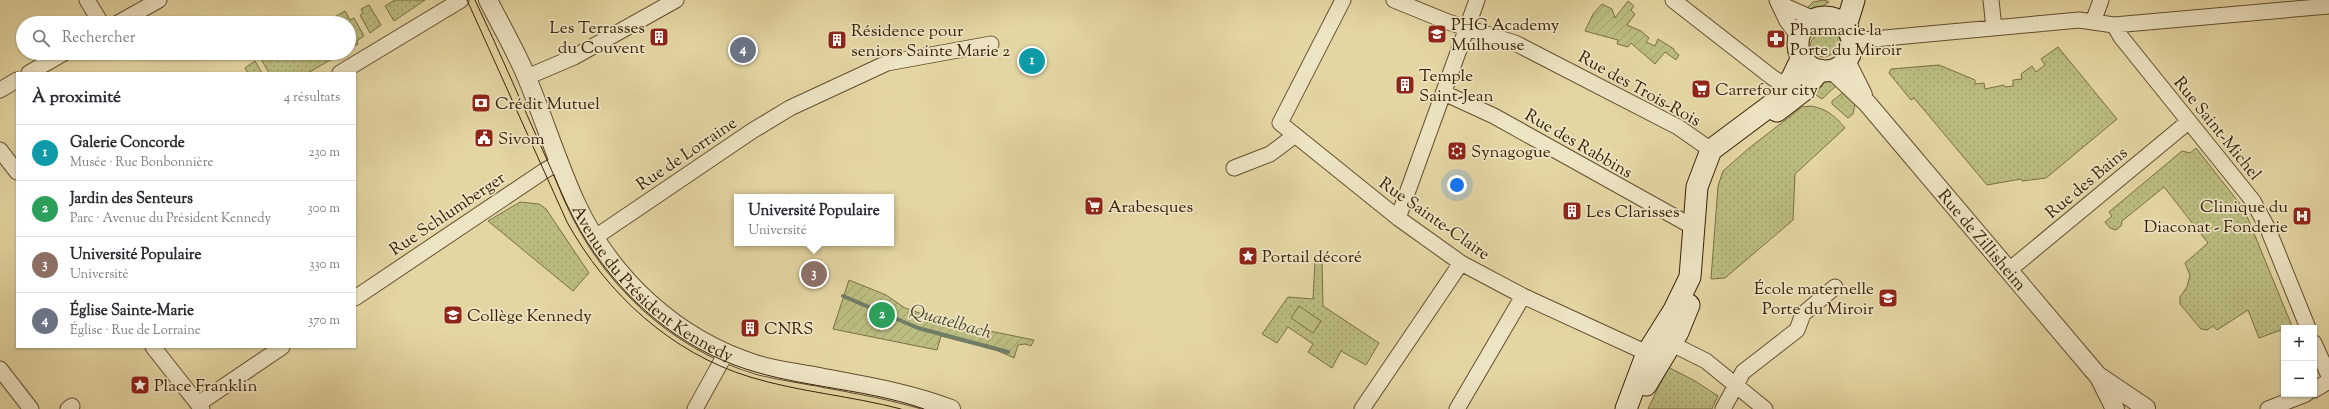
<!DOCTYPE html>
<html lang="fr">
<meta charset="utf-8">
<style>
:root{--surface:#fff;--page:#f2f2f3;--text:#2b2b33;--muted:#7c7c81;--line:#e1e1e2;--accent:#d93025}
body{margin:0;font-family:"Sorts Mill Goudy",serif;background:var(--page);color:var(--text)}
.controls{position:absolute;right:12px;bottom:12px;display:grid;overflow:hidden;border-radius:0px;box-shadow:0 1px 3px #0004}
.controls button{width:36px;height:36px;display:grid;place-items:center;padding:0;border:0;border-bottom:1px solid var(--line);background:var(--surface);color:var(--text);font:20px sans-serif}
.you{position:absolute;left:1457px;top:185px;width:14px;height:14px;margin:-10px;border:3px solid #fff;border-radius:50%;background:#1a73e8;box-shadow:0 0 0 6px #1a73e833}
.badge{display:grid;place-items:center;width:26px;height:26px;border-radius:50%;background:var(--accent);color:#fff;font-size:13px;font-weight:700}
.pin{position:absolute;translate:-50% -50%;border:2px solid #fff;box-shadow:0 1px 4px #0006}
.popup{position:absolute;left:734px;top:194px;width:160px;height:52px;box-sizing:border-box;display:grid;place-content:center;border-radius:0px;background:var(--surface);filter:drop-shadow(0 1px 3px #0005);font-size:13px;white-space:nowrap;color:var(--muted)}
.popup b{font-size:15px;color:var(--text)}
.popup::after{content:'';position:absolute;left:50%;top:100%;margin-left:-8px;border:8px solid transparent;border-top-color:var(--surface)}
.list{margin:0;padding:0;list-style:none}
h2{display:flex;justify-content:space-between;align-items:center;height:52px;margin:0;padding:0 16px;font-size:17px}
h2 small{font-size:13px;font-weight:400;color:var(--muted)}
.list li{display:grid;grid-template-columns:26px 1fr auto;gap:12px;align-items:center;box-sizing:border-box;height:56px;padding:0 16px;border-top:1px solid var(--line)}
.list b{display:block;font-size:15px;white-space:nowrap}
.list p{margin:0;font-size:13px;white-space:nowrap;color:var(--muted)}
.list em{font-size:13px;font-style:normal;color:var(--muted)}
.icon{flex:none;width:22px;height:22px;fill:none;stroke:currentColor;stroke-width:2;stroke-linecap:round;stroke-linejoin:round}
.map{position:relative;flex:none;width:2329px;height:409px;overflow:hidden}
.search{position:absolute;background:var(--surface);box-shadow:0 1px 3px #0004;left:16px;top:16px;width:340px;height:44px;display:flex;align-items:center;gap:10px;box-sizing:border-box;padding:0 14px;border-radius:22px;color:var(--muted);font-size:15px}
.panel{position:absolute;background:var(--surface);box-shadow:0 1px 3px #0004;left:16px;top:72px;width:340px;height:276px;border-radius:0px}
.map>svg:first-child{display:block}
</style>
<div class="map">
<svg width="2329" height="409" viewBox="0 0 2329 409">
<defs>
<pattern id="grass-dots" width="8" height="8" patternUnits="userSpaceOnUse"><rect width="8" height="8" fill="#bbbc80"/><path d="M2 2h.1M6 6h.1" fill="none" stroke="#a2a16d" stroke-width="1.8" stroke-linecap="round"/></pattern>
<pattern id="garden-furrows" width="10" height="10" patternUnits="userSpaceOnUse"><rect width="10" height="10" fill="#bbbc80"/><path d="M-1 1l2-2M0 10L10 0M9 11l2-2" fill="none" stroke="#a2a16d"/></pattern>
</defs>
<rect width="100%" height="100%" fill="#e4d6a3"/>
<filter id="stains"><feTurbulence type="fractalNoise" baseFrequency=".005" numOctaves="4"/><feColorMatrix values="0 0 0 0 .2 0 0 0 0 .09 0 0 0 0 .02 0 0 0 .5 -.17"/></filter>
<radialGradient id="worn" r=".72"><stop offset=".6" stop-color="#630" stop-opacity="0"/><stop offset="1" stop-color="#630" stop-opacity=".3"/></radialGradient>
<path fill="url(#grass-dots)" stroke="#7a6f44" d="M395 0H425L394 21 385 6Z
M1824 0 1829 2 1817 10H1805L1813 2Z
M369 5 381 25 370 33 360 15 363 13 361 9Z
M345 11 350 20 354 18 364 36 357 41 358 44 349 49V23H324Z
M1833 28 1839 33 1841 45C1835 54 1826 60 1815 55L1810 44C1814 34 1823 29 1833 28Z
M2058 47 2117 119 2046 178 2022 181 2021 179 1987 185 1914 98 1911 100 1889 73 1891 69 1939 65 1975 80V84L1984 83 1985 89 2004 85 2005 87 2013 86V80L2022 79 2021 74 2032 66 2036 72 2045 65 2041 59Z
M271 53H342L308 73H269L261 59Z
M255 61 262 73H248L245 68Z
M1821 80 1830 81 1837 85 1822 99 1810 91Z
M1844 92 1855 104 1853 114 1848 118 1832 104V101Z
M1811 106C1827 109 1835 116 1845 128L1795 174 1793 220 1725 278 1711 279 1718 186 1723 171 1748 149 1802 107Z
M2196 148 2244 209 2292 326 2259 338 2248 310 2217 330 2213 326 2207 330 2201 329 2180 304V297L2187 287 2190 275 2185 263 2208 243 2164 187 2122 221 2121 226 2116 230 2110 228 2105 222 2112 216 2109 212 2182 151 2190 153Z
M520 202 539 204 546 209 589 273 573 291 488 221Z
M1322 260 1323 306 1379 343 1366 365 1341 351 1332 368 1308 352 1313 344 1288 327 1277 343 1262 334 1288 297 1313 299 1315 261Z
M1668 367 1695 381 1718 396 1712 409H1648Z"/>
<path fill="url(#garden-furrows)" stroke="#7a6f44" d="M1628 1 1634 6 1631 10 1635 14 1627 25 1641 31 1649 38 1646 42 1655 46 1658 39 1674 49V51L1679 55 1676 60 1665 52 1655 64 1631 43 1628 47 1617 44 1618 40 1585 31 1593 14 1602 4 1612 9 1615 18Z
M849 280 886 295 905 308 945 322 1034 340 1031 346 1025 344 1018 345 1014 358 996 350 941 336 937 350 833 329Z"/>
<path fill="#bbbc80" stroke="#7a6f44" d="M1299 306 1321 321 1313 333 1291 318Z"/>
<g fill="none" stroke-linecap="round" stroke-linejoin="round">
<path stroke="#707d67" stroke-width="4" d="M843 296 918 328 1008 352"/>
<defs>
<path id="minor" d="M87 0 101 23
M1343 0 1280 123 1398 218 1461 263 1523 296 1647 353
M1394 0 1448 22 1515 43 1678 127 1711 150
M1673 0 1773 78 1787 86
M1777 0 1787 21 1799 37
M1991 0 1994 28
M1780 4 1814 19
M2093 22 2101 0
M118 23 159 0
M2114 25 2121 37 2253 201 2268 229 2308 328
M1852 41 2079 20 2114 25 2329 6
M29 73 64 53
M340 73 461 0
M527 77 574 57 676 0
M0 90 17 80
M1444 93 1494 116 1695 228
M0 150 17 172
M1234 168 1270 154 1294 136
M1398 218 1477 0
M594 238 752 131 790 108 887 63 991 44
M2008 271 2188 122
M355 298 544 171 560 162
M1662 339 1706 361 1765 409
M2314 343 2329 376
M153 347 202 409
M0 369 31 409
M2314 390 2329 381
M198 404 282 347
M68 409 72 406
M695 409 726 353
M1362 409 1461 263
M1457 409 1523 296
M1723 409 1743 372 1797 330 1803 314 1835 287
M2268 409 2306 394"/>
<g id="tertiary">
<path id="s1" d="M488 0C501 26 516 51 527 78 544 119 557 161 575 201 610 278 676 340 758 365 776 370 795 373 814 376 860 385 907 392 951 409"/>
<path d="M1846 61 1863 95"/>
<path id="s2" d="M1832 70 1867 103 2099 377 2115 409"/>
<path d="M2100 377 2146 408"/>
</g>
<path id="secondary" d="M1798 44a27 27 0 1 1 54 0a27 27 0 1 1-54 0Z
M1846 26 1854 0
M1777 111 1803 91 1820 70
M1646 385 1678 332 1689 305
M1626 409 1647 353 1674 310 1690 277 1697 187 1711 150 1774 103 1792 78 1802 57"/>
</defs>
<use href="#minor" stroke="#644f2e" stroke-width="17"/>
<use href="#tertiary" stroke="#644f2e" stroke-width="20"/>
<use href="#secondary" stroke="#392207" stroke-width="23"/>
<use href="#minor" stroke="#ede4c3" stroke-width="15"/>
<use href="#tertiary" stroke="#ede4c3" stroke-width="18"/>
<use href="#secondary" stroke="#ede4c3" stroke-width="21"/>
<path stroke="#392207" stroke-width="1" d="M467 0 567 222C606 293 671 353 750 377 799 392 852 396 901 409
M475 0C499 50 521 102 544 153 554 175 563 198 574 219 606 280 659 333 722 360 786 388 859 386 924 409"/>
</g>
<defs>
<symbol id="university-square" viewBox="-11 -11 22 22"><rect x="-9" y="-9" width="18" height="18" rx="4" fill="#8f2418" stroke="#ede4c3"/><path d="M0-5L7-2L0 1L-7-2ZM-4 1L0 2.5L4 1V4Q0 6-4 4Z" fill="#fff"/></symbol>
<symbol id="building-square" viewBox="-11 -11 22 22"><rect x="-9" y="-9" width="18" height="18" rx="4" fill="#8f2418" stroke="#ede4c3"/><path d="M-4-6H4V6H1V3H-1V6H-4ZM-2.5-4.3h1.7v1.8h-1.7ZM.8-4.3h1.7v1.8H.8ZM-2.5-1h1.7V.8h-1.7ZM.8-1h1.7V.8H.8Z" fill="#fff"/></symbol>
<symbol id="pharmacy-square" viewBox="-11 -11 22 22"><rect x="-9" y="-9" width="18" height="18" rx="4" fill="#8f2418" stroke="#ede4c3"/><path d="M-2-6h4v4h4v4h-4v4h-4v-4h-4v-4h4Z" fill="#fff"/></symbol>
<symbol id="supermarket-square" viewBox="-11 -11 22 22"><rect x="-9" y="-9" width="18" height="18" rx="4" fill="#8f2418" stroke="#ede4c3"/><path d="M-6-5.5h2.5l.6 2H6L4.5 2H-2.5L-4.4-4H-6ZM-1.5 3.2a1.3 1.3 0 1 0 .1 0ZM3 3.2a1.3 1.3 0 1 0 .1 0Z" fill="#fff"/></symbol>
<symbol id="bank-square" viewBox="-11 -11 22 22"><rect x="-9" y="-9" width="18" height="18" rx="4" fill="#8f2418" stroke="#ede4c3"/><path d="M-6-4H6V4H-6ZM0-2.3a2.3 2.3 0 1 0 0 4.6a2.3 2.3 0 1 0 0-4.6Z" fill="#fff"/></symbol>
<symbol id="civic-square" viewBox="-11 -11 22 22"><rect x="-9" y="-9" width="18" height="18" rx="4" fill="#8f2418" stroke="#ede4c3"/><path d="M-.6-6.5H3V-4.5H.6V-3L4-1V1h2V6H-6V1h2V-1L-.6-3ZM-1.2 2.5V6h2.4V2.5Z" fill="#fff"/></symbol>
<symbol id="synagogue-square" viewBox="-11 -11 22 22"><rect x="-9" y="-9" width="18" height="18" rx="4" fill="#8f2418" stroke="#ede4c3"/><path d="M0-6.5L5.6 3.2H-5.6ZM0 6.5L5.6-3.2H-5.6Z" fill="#fff"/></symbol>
<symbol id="hospital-square" viewBox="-11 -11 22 22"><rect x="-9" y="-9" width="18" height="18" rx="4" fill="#8f2418" stroke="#ede4c3"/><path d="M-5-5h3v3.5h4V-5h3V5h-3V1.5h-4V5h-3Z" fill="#fff"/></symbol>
<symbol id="sight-square" viewBox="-11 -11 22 22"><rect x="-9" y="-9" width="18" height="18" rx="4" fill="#8f2418" stroke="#ede4c3"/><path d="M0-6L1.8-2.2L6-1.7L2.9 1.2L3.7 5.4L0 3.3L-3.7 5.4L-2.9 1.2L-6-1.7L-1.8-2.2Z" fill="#fff"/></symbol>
<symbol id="school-square" viewBox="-11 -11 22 22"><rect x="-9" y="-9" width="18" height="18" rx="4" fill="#8f2418" stroke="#ede4c3"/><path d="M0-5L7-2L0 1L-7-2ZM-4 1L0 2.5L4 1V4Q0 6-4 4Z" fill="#fff"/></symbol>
</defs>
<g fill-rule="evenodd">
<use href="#university-square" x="1426" y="23" width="22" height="22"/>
<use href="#building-square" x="648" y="26" width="22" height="22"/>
<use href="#pharmacy-square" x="1765" y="28" width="22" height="22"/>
<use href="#building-square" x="826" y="29" width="22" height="22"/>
<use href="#building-square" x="1394" y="74" width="22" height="22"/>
<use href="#supermarket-square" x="1690" y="78" width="22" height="22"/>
<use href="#bank-square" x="470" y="92" width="22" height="22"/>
<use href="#civic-square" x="473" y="127" width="22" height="22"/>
<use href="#synagogue-square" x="1446" y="140" width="22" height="22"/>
<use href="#supermarket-square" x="1083" y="195" width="22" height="22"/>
<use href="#building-square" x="1561" y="200" width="22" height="22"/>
<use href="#hospital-square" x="2291" y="205" width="22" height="22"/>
<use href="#sight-square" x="1237" y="245" width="22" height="22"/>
<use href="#school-square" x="1877" y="287" width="22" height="22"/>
<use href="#school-square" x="442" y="304" width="22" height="22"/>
<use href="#building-square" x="739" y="317" width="22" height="22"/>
<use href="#sight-square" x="129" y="374" width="22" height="22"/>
</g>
<g text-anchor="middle" stroke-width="3.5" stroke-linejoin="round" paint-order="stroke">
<g font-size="17" fill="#392207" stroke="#ede4c3" text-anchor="start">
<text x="1451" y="30">PHG Academy<tspan x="1451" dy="20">Mulhouse</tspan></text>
<text x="645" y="33" text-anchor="end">Les Terrasses<tspan x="645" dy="20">du Couvent</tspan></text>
<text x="1790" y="35">Pharmacie la<tspan x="1790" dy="20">Porte du Miroir</tspan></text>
<text x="851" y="36">Résidence pour<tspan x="851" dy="20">seniors Sainte Marie 2</tspan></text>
<text x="1419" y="81">Temple<tspan x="1419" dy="20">Saint-Jean</tspan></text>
<text x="1715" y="95">Carrefour city</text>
<text x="495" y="109">Crédit Mutuel</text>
<text x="498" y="144">Sivom</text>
<text x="1471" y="157">Synagogue</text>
<text x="1108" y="212">Arabesques</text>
<text x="2288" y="212" text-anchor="end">Clinique du<tspan x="2288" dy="20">Diaconat - Fonderie</tspan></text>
<text x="1586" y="217">Les Clarisses</text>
<text x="1262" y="262">Portail décoré</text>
<text x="1874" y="294" text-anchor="end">École maternelle<tspan x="1874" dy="20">Porte du Miroir</tspan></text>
<text x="467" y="321">Collège Kennedy</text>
<text x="764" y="334">CNRS</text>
<text x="154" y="391">Place Franklin</text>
</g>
<g font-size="17" fill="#392207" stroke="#ede4c3">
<text transform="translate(1640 88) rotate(29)" y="6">Rue des Trois-Rois</text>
<text transform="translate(2218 128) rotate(51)" y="6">Rue Saint-Michel</text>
<text transform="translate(1579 143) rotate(30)" y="6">Rue des Rabbins</text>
<text transform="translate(686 153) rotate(-34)" y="6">Rue de Lorraine</text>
<text transform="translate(2086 182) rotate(-40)" y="6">Rue des Bains</text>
<text transform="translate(447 213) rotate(-34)" y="6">Rue Schlumberger</text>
<text transform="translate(1435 218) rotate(35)" y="6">Rue Sainte-Claire</text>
<text dy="6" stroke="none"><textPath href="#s2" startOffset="227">Rue de Zillisheim</textPath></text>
<text dy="6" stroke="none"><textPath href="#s1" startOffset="335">Avenue du Président Kennedy</textPath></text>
</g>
<g font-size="18" font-style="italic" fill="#50482f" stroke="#ede4c3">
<text transform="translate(951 321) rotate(16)" y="6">Quatelbach</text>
</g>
</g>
<rect width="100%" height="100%" filter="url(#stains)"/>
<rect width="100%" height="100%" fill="url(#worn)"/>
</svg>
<div class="controls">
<button>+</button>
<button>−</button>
</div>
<div class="you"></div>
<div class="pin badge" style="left:1032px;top:61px;background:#0f9aa8">1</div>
<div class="pin badge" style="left:882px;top:315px;background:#2e9e5b">2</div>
<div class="pin badge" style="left:814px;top:274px;background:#8d6e63">3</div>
<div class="popup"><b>Université Populaire</b>Université</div>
<div class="pin badge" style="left:743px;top:50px;background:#6b7280">4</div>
<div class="search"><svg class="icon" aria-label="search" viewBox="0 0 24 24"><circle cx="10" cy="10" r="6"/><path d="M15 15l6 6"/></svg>Rechercher</div>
<section class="panel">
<h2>À proximité<small>4 résultats</small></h2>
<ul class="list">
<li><span class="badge" style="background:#0f9aa8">1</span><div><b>Galerie Concorde</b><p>Musée · Rue Bonbonnière</p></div><em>230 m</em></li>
<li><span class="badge" style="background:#2e9e5b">2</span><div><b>Jardin des Senteurs</b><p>Parc · Avenue du Président Kennedy</p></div><em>300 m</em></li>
<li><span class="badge" style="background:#8d6e63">3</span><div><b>Université Populaire</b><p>Université</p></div><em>330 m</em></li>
<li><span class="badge" style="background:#6b7280">4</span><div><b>Église Sainte-Marie</b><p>Église · Rue de Lorraine</p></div><em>370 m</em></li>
</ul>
</section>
</div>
